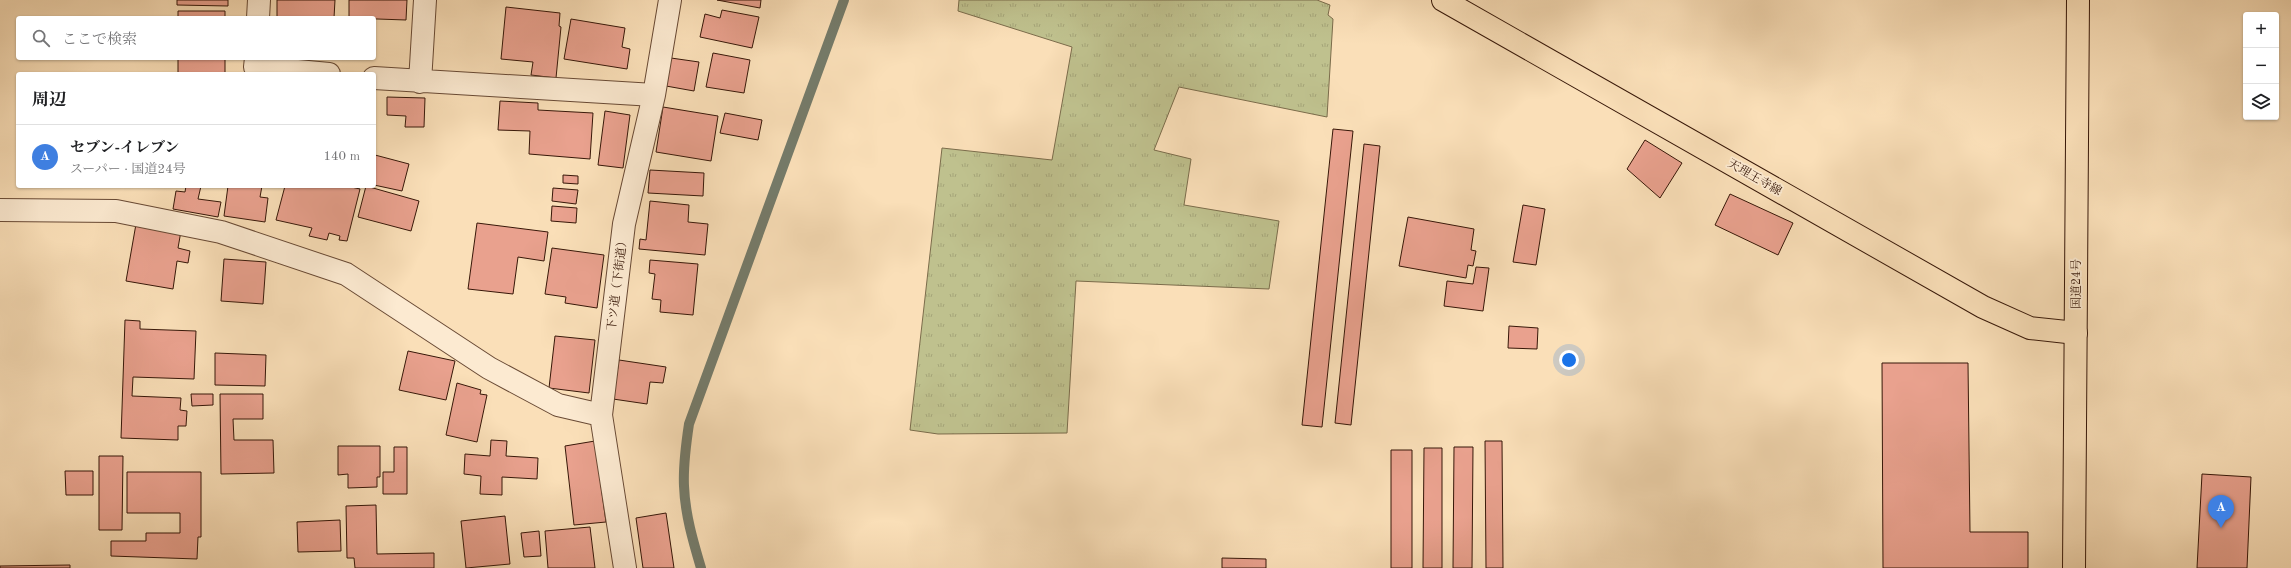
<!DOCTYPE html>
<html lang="ja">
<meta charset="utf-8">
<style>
:root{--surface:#fff;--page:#f6f6f6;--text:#202124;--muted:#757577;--line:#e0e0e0;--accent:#0b8043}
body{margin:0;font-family:"Old Standard TT","Noto Serif JP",serif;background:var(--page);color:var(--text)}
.controls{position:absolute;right:12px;top:12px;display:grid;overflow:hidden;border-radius:4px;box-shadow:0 1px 3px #0004}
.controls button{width:36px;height:36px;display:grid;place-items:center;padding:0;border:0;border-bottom:1px solid var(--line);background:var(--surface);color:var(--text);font:20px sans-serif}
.you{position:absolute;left:1569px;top:360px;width:14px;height:14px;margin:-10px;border:3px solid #fff;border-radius:50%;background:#1a73e8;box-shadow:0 0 0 6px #1a73e833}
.badge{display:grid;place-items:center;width:26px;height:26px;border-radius:50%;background:var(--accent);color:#fff;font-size:13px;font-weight:700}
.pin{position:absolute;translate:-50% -33px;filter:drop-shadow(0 1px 2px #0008)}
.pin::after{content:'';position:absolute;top:21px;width:14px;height:12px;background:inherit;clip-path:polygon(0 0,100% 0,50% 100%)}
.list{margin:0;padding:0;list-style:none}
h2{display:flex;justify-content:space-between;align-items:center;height:52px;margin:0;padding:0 16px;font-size:17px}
h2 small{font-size:13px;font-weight:400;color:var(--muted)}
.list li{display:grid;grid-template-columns:26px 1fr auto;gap:12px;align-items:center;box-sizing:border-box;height:64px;padding:0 16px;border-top:1px solid var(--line)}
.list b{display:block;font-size:15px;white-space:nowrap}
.list p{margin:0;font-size:13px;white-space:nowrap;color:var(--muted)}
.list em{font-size:13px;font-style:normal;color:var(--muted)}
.icon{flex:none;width:22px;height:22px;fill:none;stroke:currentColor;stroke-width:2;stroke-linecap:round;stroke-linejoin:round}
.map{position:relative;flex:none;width:2291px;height:568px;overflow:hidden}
.search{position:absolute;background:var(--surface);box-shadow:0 1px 3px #0004;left:16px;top:16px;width:360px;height:44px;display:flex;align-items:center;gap:10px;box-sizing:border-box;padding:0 14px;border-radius:4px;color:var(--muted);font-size:15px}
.panel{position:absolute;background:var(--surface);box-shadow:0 1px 3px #0004;left:16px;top:72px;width:360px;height:116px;border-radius:4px}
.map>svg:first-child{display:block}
</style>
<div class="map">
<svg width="2291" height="568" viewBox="0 0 2291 568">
<defs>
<pattern id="grass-tufts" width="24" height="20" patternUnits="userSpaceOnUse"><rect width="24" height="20" fill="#bfc18e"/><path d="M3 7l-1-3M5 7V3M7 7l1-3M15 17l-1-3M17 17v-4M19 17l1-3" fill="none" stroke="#a5a579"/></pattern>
</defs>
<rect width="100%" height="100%" fill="#fadfb8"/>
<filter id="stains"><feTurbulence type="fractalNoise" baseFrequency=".005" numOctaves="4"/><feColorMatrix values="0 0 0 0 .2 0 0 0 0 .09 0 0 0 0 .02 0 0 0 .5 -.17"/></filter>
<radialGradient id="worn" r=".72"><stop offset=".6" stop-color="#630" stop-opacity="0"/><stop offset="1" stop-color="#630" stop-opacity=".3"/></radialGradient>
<path fill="url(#grass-tufts)" stroke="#7b6c4b" d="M959 0H1317L1330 5 1328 15 1333 19 1327 117 1179 87 1154 150 1191 159 1184 205 1279 221 1269 289 1076 281 1067 433 938 434 910 430 942 148 1052 160 1072 47 958 11Z"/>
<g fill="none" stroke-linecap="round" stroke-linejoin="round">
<path stroke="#757b6a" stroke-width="10" d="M701 568C693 541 685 514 684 486 683 465 686 444 689 424L844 0"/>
</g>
<path fill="#e9a18e" stroke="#371708" d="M177 0H228V6L177 5Z
M277 0H335L334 18H277Z
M349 0H407L406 20 349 18Z
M717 0H761L760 8Z
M506 7 560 13 559 26 561 27 556 78 531 75 533 62 501 59Z
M722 10 759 17 752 48 700 37 705 14 720 18Z
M178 11H225V18H178Z
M571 19 625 28 622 47 630 49 627 69 564 59Z
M713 53 750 60 744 93 706 87Z
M178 58H225V74H178Z
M671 58 699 62 694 91 666 86Z
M387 97 425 98 424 127H405L406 116 387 115Z
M500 101 538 103V110L593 113 590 159 529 154 530 131 498 130Z
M663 107 718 116 711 161 656 152Z
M605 111 630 115 623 168 598 165Z
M725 113 762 120 758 140 720 133Z
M1333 129 1353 131 1322 427 1302 425Z
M1645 140 1682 163 1660 198 1627 169Z
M1364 144 1380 146 1351 425 1335 423Z
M375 155 409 164 402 191 374 185Z
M650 170 704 173 703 196 648 193Z
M563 175 578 176V184L563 183Z
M186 186H201L198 199 221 202 218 217 173 209 176 191 185 192Z
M228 186H262L260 197 268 198 265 222 224 216Z
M285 186H347L360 189 347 241 339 240 340 236 329 233 327 240 309 236 312 228 276 220Z
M366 186 419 201 411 231 358 217Z
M553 188 578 190 576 204 552 201Z
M1730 194 1793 223 1778 255 1715 225Z
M650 201 689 205 688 222 708 224 705 255 639 249 640 239 646 240Z
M1523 205 1545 209 1536 265 1513 262Z
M552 206 577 208 576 223 551 221Z
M1408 217 1474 229 1471 250 1476 251 1473 266 1468 265 1466 278 1399 266Z
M477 223 548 232 544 261 518 257 513 294 468 289Z
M136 224 181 231 178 248 190 251 188 263 177 261 173 289 126 281Z
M552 248 604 255 597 308 565 303 566 297 545 294Z
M224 259 266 262 263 304 221 301Z
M650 260 698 264 693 315 660 312 661 300 652 299 655 274 649 273Z
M1476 267 1489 268 1483 311 1444 306 1447 281 1473 284Z
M125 320 140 321V329L196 331 194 379 133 377 132 396 181 398 180 410 187 411 186 426H178V440L121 438Z
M1509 326 1538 328 1537 349 1508 348Z
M555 336 595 340 589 393 549 388Z
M408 351 455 361 446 400 399 390Z
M215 353 266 355 265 386 215 385Z
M619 360 666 367 663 383 650 382 647 404 613 399Z
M1882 363H1968L1970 532H2028V568H1883Z
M457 383 481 390 480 394 487 395 477 442 446 435Z
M191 394H213V405L192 406Z
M220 394H263V419H233L234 440H273L274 473 221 474Z
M491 440 507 441 506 456 538 458 537 479 502 477V495L480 494 481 476 464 474 465 454 490 456Z
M595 441 606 522 574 525 565 446Z
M1485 441H1502L1503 568H1486Z
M338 446H380V477H377V487L348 488V474L338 475Z
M394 447H407V494H383V472H394Z
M1454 447H1473L1472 568H1453Z
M1424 448H1442V568H1423Z
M1391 450H1412V568H1391Z
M99 456H123L122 530H99Z
M65 471H93V495H66Z
M127 472H201V537H198L197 559 111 556V541H146V533H180V513H127Z
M2202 474 2251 477 2247 568H2197Z
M376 505 377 554 434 553V568H355L354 558H347L346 506Z
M666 513 674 568H643L636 518Z
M505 516 510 564 466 568 461 521Z
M340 520 341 551 298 552 297 522Z
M590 527 595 568H548L545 531Z
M539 531 541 556 524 557 521 533Z
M1222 558 1266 559V568H1222Z
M70 565V568H0V566Z"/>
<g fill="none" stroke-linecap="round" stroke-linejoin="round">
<defs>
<path id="minor" d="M258 18 259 0
M256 58 255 67 329 74
M374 78 654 95
M420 82 425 0
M0 210 116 211 221 232 346 274 489 368 558 405 601 415
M625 568 601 415 624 224 654 95 670 0"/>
<path id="major" d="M1443 0 1983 307 2030 328 2076 333"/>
<path id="highway" d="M2074 568 2078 0"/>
</defs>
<use href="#minor" stroke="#684934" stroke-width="24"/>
<use href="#major" stroke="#371708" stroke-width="24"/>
<use href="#highway" stroke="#371708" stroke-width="24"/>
<use href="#minor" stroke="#fcead1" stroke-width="22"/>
<use href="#major" stroke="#fadfb8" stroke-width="22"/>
<use href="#highway" stroke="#fadfb8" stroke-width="22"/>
</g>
<g text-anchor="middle" stroke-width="3.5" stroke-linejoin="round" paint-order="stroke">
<g font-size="12" fill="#371708" stroke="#fcead1">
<text transform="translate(1755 177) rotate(30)" y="4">天理王寺線</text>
<text transform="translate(617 283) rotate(-83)" y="4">下ツ道（下街道）</text>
<text transform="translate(2076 284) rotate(-90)" y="4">国道24号</text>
</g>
</g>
<rect width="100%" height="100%" filter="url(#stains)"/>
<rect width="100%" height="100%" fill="url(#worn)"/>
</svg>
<div class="controls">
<button>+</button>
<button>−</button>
<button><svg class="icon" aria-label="layers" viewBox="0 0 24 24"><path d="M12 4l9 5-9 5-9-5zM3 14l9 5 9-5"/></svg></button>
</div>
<div class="you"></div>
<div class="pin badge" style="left:2221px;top:528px;background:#3f7fe0">A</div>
<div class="search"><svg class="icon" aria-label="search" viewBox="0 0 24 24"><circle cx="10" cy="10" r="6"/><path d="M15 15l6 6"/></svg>ここで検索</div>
<section class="panel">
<h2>周辺<small></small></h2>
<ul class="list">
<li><span class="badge" style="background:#3f7fe0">A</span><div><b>セブン-イレブン</b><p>スーパー · 国道24号</p></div><em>140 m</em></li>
</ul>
</section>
</div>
